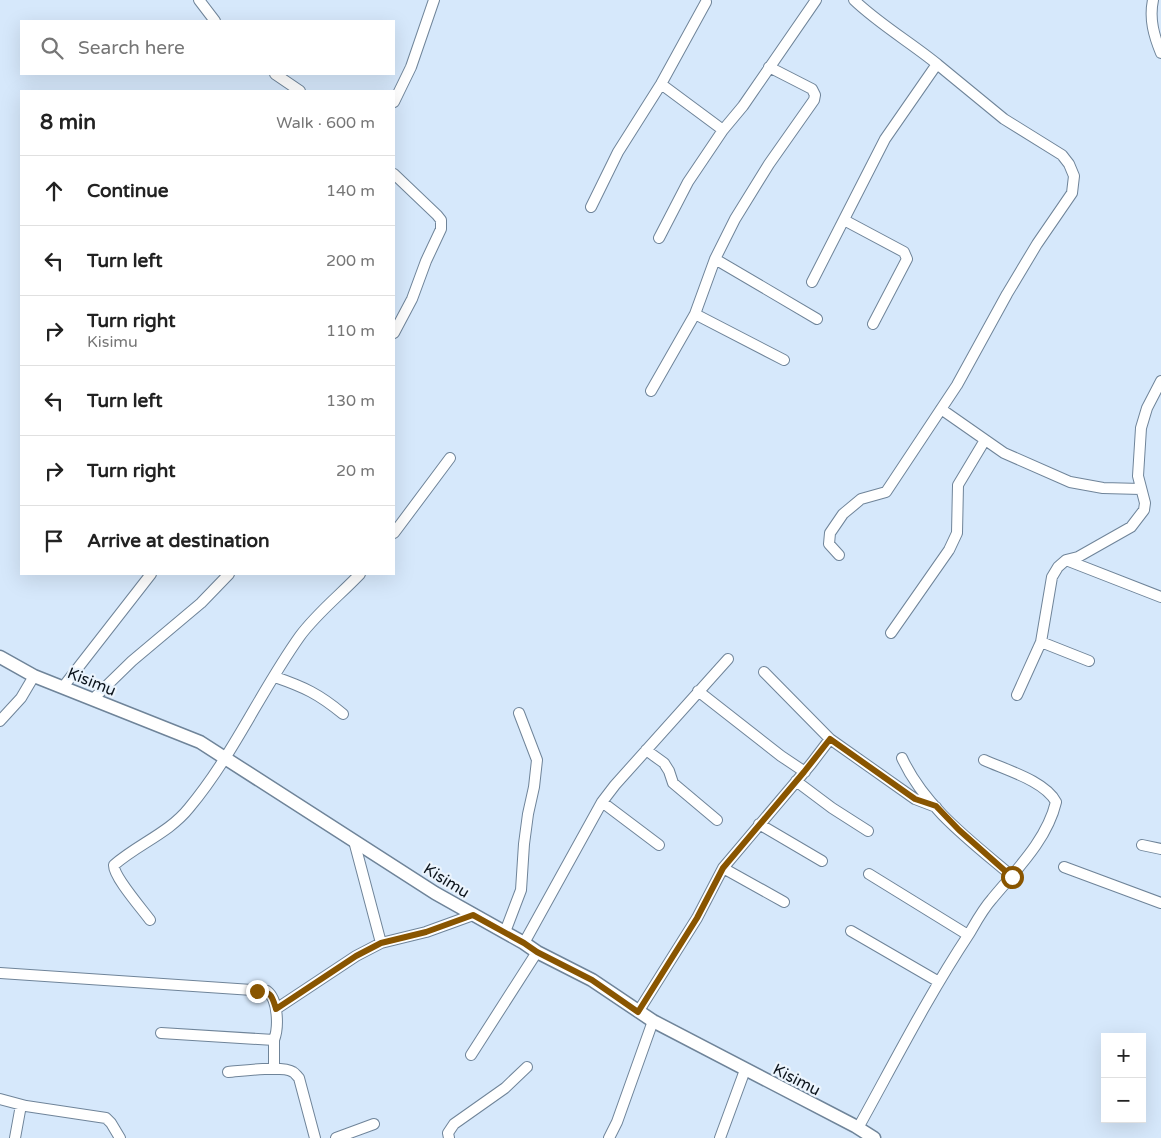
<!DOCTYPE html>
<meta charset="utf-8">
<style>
:root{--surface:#fff;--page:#f2f2f2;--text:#222;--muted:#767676;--line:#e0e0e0}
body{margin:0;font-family:"Varela Round",sans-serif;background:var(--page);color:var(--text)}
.controls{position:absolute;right:15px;bottom:15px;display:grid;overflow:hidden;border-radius:0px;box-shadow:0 5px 20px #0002}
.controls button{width:45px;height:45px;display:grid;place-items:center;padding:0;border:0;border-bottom:1px solid var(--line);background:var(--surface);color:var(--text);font:25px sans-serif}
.stop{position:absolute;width:15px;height:15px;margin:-11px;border:4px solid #895500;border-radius:50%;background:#fff}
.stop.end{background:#895500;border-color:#fff;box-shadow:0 1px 5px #0008}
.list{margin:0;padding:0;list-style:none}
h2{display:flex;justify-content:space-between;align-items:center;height:65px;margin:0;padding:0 20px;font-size:21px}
h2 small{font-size:16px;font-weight:400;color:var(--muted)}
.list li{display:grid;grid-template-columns:32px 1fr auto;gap:15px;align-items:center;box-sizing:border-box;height:70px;padding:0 20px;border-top:1px solid var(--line)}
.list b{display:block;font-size:19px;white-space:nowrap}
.list p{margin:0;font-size:16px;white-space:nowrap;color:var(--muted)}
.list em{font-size:16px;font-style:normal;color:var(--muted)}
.icon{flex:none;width:28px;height:28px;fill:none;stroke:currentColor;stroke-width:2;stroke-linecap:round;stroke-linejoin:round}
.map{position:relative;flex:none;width:1161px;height:1138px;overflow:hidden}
.search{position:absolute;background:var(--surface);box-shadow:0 5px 20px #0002;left:20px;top:20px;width:375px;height:55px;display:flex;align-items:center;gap:12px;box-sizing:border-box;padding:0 18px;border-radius:0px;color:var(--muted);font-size:19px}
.panel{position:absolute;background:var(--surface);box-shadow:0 5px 20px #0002;left:20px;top:90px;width:375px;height:485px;border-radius:0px}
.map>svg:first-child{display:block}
</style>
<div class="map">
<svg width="1161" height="1138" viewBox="0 0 1161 1138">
<rect width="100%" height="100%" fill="#d6e8fb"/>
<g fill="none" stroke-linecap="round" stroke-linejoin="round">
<defs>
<path id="minor" d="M199 0 215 21
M1153 0C1149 19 1154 36 1161 53
M275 74 300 91
M661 84 723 130
M394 102 411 67 434 0
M394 174 437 215 441 220V229L426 261 412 299 394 333
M591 207 618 152 661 84 706 2
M844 220 904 252 907 259 873 324
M659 238 688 182 723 130 743 106 816 0
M715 259 817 319
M812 282 885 139 937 64C910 42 879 24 854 0
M695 314 784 360
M651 391 695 314 715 259 735 219 769 164 814 100 815 95 812 89 769 67
M941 409 1004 453 1070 482 1103 488 1141 489
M394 533 450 458
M839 555 829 544 830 533 843 514 861 499 886 492 957 385 1007 294 1037 244 1072 193 1074 176 1069 164 1062 155 1004 119 937 64
M1066 560 1161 597
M891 633 949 550 957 533 958 485 985 440
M1041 642 1089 661
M764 672 830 739 915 799 936 807
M275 677C304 687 319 694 343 714
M63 687 151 574
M698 691 781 756 805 772
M1017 695 1041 642 1052 577 1058 567 1066 560 1078 557 1131 527 1144 510 1145 503 1138 476 1141 428 1147 408 1161 381
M93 699 132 661 201 603 229 574
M0 721 21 698 34 676
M646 750 664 763 669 771 673 783 717 820
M902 758C925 808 972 842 1013 877
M796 781 832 808 868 831
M602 802 659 845
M759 824 822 861
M354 841 381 943
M1142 845 1161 849
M1064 867 1161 903
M723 868 784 902
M869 874 968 935
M150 920C142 909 113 876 114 865 138 844 169 833 189 808 234 754 260 692 300 636 317 613 340 595 360 574
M851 931 939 982
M505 932 521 890 524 844 528 814 534 787 537 760 519 713
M524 943 602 802 615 785 728 659
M0 973 267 991C278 999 279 1027 274 1040L161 1033
M276 1009 356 956 381 943 426 932 473 915
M638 1012 697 918 723 868 811 764 830 739
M471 1055 537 952
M274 1069V1040
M228 1072C242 1071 283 1065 293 1072 295 1073 297 1076 299 1078L315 1138
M0 1099 26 1106 106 1118 111 1123 120 1138
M858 1128C894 1063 928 996 969 934 976 922 983 909 992 899 1016 870 1047 840 1056 802 1045 781 1006 770 984 760
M15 1138 21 1105
M336 1138 374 1124
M449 1138 448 1133 454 1124 505 1088 527 1067
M609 1138 617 1122 653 1021
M720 1138 745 1070"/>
<path id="tertiary" d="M0 657 34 676 200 742 435 893 524 943 537 952 592 980 653 1021 855 1126 874 1138"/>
</defs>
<use href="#minor" stroke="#6f8499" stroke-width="12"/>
<use href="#tertiary" stroke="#6f8499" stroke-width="15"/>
<use href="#minor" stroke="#fff" stroke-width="10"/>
<use href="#tertiary" stroke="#fff" stroke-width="12"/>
</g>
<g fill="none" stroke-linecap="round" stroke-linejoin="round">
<path stroke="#895500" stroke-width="6" d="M257 991C272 992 272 996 276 1009L356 956 381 943 426 932 473 915 524 943 537 952 592 980 638 1012 697 918 723 868 804 772 830 739 915 799 936 806 959 830 1012 877"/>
</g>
<g text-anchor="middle" stroke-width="4.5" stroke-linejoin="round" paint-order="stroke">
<g font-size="16" fill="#0d151d" stroke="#ebf4fd">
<text transform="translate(92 681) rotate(22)" y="6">Kisimu</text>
<text transform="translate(447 880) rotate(32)" y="6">Kisimu</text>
<text transform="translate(797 1079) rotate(27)" y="6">Kisimu</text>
</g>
</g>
</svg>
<div class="controls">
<button>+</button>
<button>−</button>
</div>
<div class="stop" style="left:1012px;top:877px"></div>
<div class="stop end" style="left:257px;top:991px"></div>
<div class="search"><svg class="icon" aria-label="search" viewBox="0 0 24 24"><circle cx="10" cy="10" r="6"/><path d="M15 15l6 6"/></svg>Search here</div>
<section class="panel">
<h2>8 min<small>Walk · 600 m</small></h2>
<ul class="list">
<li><svg class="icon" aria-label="ahead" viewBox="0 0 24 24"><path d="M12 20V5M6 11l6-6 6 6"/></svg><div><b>Continue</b></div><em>140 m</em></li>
<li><svg class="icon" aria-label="left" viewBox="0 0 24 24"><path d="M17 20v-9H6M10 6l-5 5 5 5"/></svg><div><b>Turn left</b></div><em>200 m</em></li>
<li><svg class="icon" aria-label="right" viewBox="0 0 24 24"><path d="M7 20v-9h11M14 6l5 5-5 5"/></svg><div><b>Turn right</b><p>Kisimu</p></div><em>110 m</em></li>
<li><svg class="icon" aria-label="left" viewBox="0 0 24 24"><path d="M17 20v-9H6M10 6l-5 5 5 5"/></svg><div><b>Turn left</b></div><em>130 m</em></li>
<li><svg class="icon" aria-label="right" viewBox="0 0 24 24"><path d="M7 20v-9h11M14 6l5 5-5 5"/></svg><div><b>Turn right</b></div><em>20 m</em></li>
<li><svg class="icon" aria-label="arrive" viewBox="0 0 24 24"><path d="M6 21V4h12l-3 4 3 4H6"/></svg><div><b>Arrive at destination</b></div></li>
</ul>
</section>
</div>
